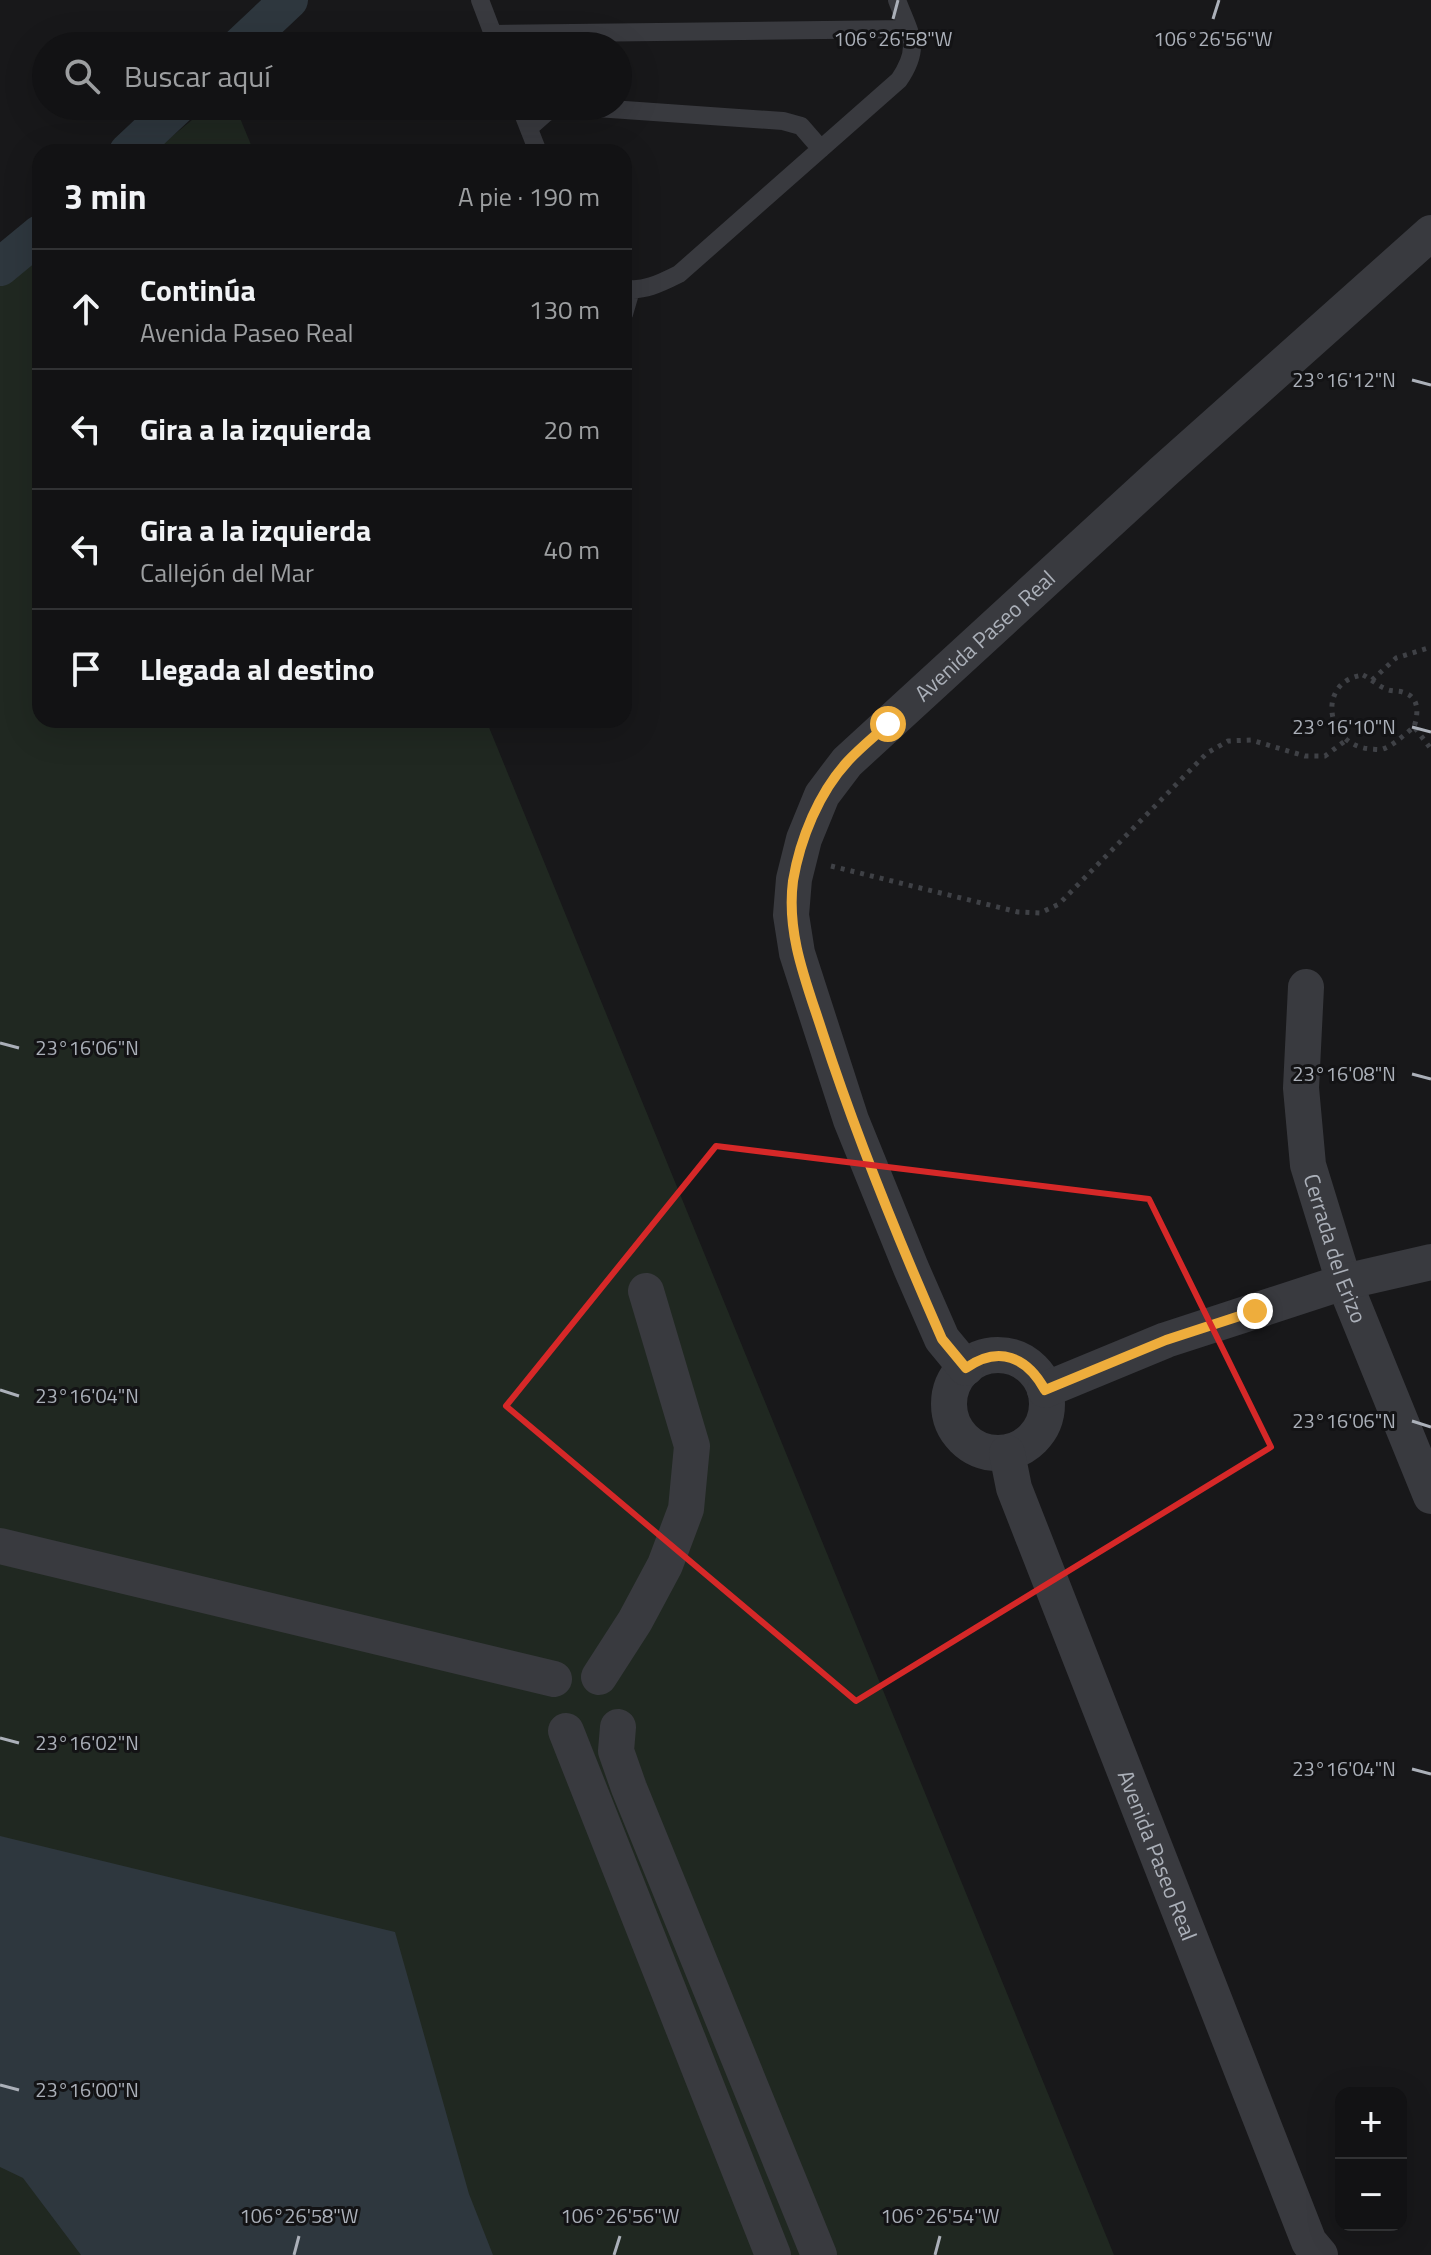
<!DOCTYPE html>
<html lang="es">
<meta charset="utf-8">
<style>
:root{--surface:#121214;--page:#1b1b1d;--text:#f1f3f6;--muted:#9c9ea0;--line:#313234}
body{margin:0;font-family:"Titillium Web",sans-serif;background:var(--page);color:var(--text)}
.controls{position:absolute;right:24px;bottom:24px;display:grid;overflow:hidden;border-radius:16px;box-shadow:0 8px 32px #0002}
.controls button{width:72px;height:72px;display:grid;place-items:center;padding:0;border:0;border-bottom:2px solid var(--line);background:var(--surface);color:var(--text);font:40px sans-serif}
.stop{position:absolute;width:24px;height:24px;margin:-18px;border:6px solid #eead3c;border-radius:50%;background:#fff}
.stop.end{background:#eead3c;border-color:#fff;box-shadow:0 2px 8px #0008}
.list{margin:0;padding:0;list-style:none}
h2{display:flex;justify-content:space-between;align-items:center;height:104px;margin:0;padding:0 32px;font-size:34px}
h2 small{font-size:26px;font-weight:400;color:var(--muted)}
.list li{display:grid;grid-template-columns:52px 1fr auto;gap:24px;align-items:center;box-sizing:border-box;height:120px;padding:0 32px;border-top:2px solid var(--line)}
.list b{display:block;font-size:30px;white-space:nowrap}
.list p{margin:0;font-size:26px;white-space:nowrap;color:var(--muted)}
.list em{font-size:26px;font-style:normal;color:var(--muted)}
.icon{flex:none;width:44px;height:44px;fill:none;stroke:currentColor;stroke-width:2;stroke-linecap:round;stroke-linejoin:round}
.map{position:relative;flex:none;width:1431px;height:2255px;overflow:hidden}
.search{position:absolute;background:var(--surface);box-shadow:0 8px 32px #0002;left:32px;top:32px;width:600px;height:88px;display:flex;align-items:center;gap:20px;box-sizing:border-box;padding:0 28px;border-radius:44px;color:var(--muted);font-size:30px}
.panel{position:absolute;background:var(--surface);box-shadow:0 8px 32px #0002;left:32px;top:144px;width:600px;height:584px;border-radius:24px}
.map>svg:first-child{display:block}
</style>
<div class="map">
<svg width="1431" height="2255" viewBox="0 0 1431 2255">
<rect width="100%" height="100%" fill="#18181a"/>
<path fill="#202821" d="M209 106H235L254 152H153Z
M40 244V720H486L1114 2255H0V277Z"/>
<path fill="#2e373e" d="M0 1836 395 1932 469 2194 493 2255H81L23 2178 0 2167Z"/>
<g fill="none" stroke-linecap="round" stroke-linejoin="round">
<path stroke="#2e373e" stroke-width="38" d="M240 46 289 0
M128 152 177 106
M0 267 40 234"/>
<path stroke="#3f4146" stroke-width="5" stroke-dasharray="4 6" stroke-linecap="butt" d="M1363 675C1371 679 1378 686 1386 689 1392 692 1399 690 1405 693 1420 698 1418 715 1414 727 1405 734 1394 745 1383 749 1381 750 1373 749 1371 749 1325 746 1316 681 1363 675Z
M1372 680 1396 658 1431 647
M1415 728 1431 749
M831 866 1018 912 1040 913 1059 904 1207 753 1228 741 1251 740 1305 756H1325L1345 741"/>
<path stroke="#393a3f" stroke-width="18" d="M480 0 496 42
M492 34 907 29
M520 106 538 152
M529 128 547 112 568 106 783 121 801 126 821 149
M624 288C642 293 663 282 679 274L899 80C922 46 910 35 897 0
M624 314 631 290"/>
<g stroke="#393a3f" stroke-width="36">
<path id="s1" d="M1306 987 1301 1088 1308 1165 1344 1282 1431 1496"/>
<circle cx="998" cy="1404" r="49"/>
<path id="s2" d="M966 1368 942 1339 911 1268 851 1120 797 953 791 915 794 879 804 839 822 795 847 762 1163 472 1431 233"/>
<path d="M1045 1390 1166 1340 1344 1282 1431 1262"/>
<path id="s3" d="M1007 1453 1014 1488 1309 2242 1320 2255"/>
<path d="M0 1546 554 1679"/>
<path d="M599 1677 635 1621 665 1565 686 1509 692 1446 646 1291"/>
<path d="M618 1727 616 1751 629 1788 819 2255"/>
<path d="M566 1731 773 2255"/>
</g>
</g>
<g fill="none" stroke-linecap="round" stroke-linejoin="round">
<path stroke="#eead3c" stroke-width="10" d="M888 724C875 736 860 748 848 761 819 792 800 839 793 881 786 935 807 984 823 1034 857 1138 898 1239 942 1339L966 1368C999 1345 1027 1357 1045 1390L1166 1340 1255 1311"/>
</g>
<path fill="none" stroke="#d62828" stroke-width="6" stroke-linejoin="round" d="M716 1146 1149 1199 1271 1447 856 1701 506 1406Z"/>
<path fill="none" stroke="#abb0b9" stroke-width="3" d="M893 19 898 0M1213 19 1219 0M1412 380 1431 385M1412 727 1431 732M0 1043 19 1048M1412 1074 1431 1079M0 1390 19 1396M1412 1421 1431 1427M0 1738 19 1743M1412 1769 1431 1774M0 2085 19 2090M294 2255 299 2236M614 2255 620 2236M935 2255 940 2236"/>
<g text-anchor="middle" stroke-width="6" stroke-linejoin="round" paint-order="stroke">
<g font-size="22" fill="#abb0b9" stroke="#131315">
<text dy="8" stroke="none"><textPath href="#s2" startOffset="842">Avenida Paseo Real</textPath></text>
<text dy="8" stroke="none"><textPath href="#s1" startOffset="266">Cerrada del Erizo</textPath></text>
<text dy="8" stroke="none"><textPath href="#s3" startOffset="430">Avenida Paseo Real</textPath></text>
</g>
</g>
<g font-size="20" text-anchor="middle" fill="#abb0b9" stroke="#131315" stroke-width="6" stroke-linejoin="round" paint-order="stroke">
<text x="893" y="46">106°26'58"W</text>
<text x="1213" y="46">106°26'56"W</text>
<text x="1344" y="387">23°16'12"N</text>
<text x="1344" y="734">23°16'10"N</text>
<text x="87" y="1055">23°16'06"N</text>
<text x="1344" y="1081">23°16'08"N</text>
<text x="87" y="1403">23°16'04"N</text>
<text x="1344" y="1428">23°16'06"N</text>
<text x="87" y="1750">23°16'02"N</text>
<text x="1344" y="1776">23°16'04"N</text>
<text x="87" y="2097">23°16'00"N</text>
<text x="299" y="2223">106°26'58"W</text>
<text x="620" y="2223">106°26'56"W</text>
<text x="940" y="2223">106°26'54"W</text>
</g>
</svg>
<div class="controls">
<button>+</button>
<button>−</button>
</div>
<div class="stop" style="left:888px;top:724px"></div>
<div class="stop end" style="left:1255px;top:1311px"></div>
<div class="search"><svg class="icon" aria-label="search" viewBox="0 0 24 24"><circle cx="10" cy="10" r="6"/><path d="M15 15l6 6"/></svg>Buscar aquí</div>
<section class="panel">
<h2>3 min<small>A pie · 190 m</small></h2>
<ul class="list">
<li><svg class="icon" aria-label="ahead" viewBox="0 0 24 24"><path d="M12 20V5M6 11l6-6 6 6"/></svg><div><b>Continúa</b><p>Avenida Paseo Real</p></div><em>130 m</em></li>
<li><svg class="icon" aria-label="left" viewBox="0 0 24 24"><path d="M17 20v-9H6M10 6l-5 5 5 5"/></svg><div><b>Gira a la izquierda</b></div><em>20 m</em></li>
<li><svg class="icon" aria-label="left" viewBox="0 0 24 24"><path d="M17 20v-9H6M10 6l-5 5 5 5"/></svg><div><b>Gira a la izquierda</b><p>Callejón del Mar</p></div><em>40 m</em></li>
<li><svg class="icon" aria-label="arrive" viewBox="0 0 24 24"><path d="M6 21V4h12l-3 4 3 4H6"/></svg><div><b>Llegada al destino</b></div></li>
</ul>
</section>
</div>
